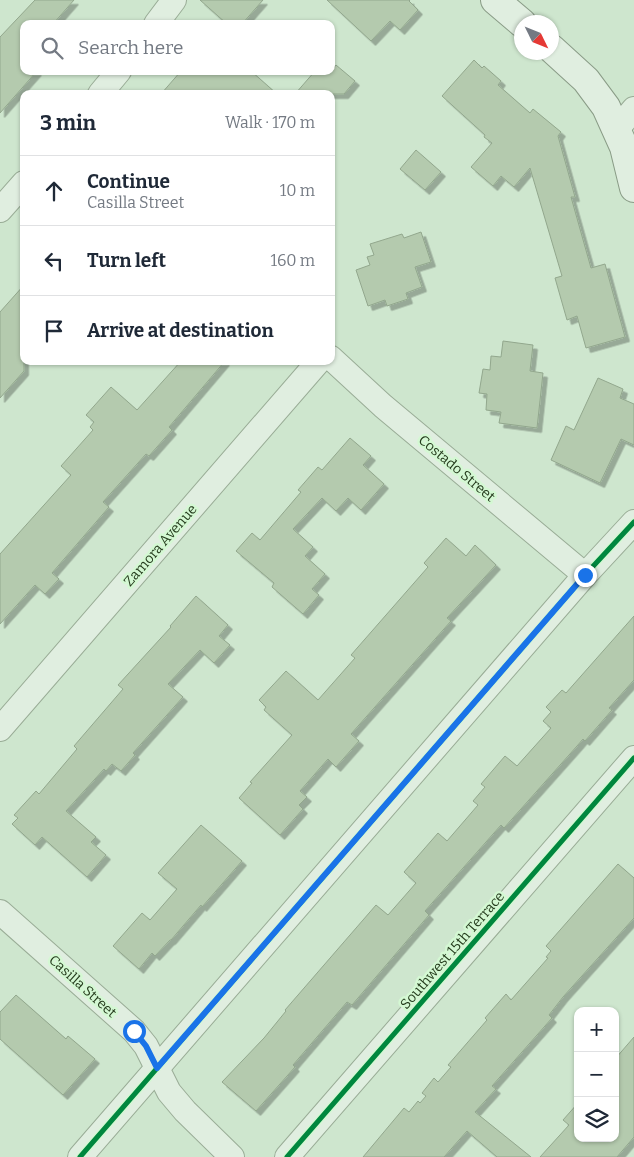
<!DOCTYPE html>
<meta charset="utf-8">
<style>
:root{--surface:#fff;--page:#f2f2f3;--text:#1f2937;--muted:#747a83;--line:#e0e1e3}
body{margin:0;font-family:Bitter,serif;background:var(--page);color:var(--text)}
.controls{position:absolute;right:15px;bottom:15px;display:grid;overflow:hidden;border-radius:10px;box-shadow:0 1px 4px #0004}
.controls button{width:45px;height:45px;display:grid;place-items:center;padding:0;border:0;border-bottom:1px solid var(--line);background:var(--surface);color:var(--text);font:25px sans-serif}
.compass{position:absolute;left:514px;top:15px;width:45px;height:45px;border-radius:50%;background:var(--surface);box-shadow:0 1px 4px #0004;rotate:133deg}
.stop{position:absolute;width:15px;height:15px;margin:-11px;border:4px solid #1a73e8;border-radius:50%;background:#fff}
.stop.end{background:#1a73e8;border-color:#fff;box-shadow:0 1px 5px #0008}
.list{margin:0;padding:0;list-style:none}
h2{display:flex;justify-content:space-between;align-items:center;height:65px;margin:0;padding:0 20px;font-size:21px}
h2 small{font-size:16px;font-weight:400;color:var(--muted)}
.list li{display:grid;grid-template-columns:32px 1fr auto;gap:15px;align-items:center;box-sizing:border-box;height:70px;padding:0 20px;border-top:1px solid var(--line)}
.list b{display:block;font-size:19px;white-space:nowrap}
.list p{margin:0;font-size:16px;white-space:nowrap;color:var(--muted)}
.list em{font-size:16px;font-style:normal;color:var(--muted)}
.icon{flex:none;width:28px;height:28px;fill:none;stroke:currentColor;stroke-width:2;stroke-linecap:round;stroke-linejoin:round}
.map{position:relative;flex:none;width:634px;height:1157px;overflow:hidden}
.search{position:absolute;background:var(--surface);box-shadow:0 1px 4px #0004;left:20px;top:20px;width:315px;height:55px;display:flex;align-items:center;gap:12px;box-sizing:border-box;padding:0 18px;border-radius:10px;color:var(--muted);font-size:19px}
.panel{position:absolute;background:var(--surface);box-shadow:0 1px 4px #0004;left:20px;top:90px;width:315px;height:275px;border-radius:10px}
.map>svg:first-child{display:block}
</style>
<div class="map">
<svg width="634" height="1157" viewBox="0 0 634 1157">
<defs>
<filter id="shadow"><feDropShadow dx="4.5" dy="4.5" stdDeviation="0" flood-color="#0004"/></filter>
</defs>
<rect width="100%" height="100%" fill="#cee6ce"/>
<path fill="#b4caae" stroke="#92a78d" filter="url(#shadow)" d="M35 0H74L53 24H24V71H37L0 113V37Z
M200 0H263L242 24H227Z
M327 0H410L409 1 418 10 400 30 390 21 371 41Z
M474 60 482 68 484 66 501 81 498 85 530 113 533 109 561 132 558 136 575 197H571L591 268 605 264 625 337 586 348 577 316 567 320 555 278 562 276 530 168 514 187 501 176 493 186 471 167 492 143 484 137 485 135 442 96Z
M336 65 355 81 344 94H295L315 71H331Z
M181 71H251L277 94H161Z
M416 150 441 172 425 190 400 169Z
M421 232 431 262 415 267 422 287 406 293 408 299 387 306 385 300 368 306 356 270 370 265 367 257 374 255 370 244 402 234 404 238Z
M24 285V371L0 398V312Z
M503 341 533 345 530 371 543 373 537 428 499 423 501 412 486 410 487 394 479 393 483 369 490 370 491 356 501 357Z
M181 361H225L169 427 172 430 149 456 146 454 103 502 109 507 52 573 59 579 45 594 35 585 0 624V554L71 475 61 466 93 430 90 427 94 422 86 415 111 387 137 410Z
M598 378 623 389 620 398 634 404V445L621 439 600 483 551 460 566 426 574 430Z
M350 438 371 456 363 465 384 484 361 510 348 498 336 511 322 498 293 529 313 547 305 556 325 574 312 589 319 595 303 614 272 587 274 583 236 551 252 533 260 540 301 492 298 490 318 467 322 470Z
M446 538 466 556 475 545 496 565 447 618 451 621 351 734 359 741 336 767 328 759 300 791 307 797 299 805 303 809 280 835 239 798 252 783 250 782 292 735 264 710 266 707 259 700 286 671 318 700 355 658 351 655 428 567 424 563Z
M196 596 228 625 219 636 230 645 214 663 200 650 168 684 183 697 133 753 135 755 121 771 112 764 106 771 104 769 66 811 96 837 91 842 106 855 87 877 42 837 35 845 12 824 18 818 14 815 36 791 39 794 77 749 74 746 123 689 118 685 171 627 170 626Z
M634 616V680L609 708 612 710 585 741 583 739 577 746 504 828 501 825 425 911 429 915 352 1005 347 1002 293 1065 295 1067 256 1111 222 1082 264 1038 286 1011 285 1010 376 905 388 915 416 883 404 872 438 833 447 841 478 805 473 801 485 787 481 784 505 756 517 766 551 728 543 721 551 712 546 707 562 690 566 693Z
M201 825 242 861 202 907 201 905 171 940H170L155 956 152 953 139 969 113 946 142 913 150 920 177 889 158 873Z
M618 864 634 878V918L563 997 549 1015 552 1018 492 1086 496 1089 475 1112 531 1157H497L467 1131 444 1157H363L404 1108 409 1112 418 1101 420 1103 426 1096 422 1093 434 1078 438 1082 451 1067 448 1065 487 1020 485 1018 506 994 511 1000 548 958 546 957 551 951 546 946Z
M16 995 66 1039 68 1036 95 1059 63 1095 0 1039V1012Z
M634 1037V1137L617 1157H540L569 1125 563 1120 578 1103V1138H615V1059Z"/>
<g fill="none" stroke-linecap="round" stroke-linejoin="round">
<defs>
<path id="street" d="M156 24 174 0
M100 94 119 71
M617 129 634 109
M0 210 24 183
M331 358 383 406 585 575
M0 729 319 361
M0 912 134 1031 146 1046 169 1092 185 1111 232 1157
M80 1157 585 575 634 522
M287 1157 634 758"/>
<path id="secondary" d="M495 0 522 23
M552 49 586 80 606 107 624 147 634 188"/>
</defs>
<use href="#street" stroke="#99ac96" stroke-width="26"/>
<use href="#secondary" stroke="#899b86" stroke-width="30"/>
<use href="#street" stroke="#e0eee0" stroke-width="24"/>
<use href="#secondary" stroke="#e0eee0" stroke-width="28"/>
<defs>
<path id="cycleway" d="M80 1157 585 575 634 522
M287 1157 634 758"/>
</defs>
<use href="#cycleway" stroke="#d4f8d3" stroke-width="8"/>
<use href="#cycleway" stroke="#00873e" stroke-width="5"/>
</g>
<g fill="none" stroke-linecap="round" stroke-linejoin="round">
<path stroke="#1a73e8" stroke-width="6" d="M134 1031 146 1046 157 1068 585 575"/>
</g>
<g text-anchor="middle" stroke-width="5" stroke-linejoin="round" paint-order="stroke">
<g font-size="14" fill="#253c1d" stroke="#d4f8d3">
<text transform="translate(457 468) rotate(40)" y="5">Costado Street</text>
<text transform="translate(160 545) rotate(-49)" y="5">Zamora Avenue</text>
<text transform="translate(452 950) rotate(-49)" y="5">Southwest 15th Terrace</text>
<text transform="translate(83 986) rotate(42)" y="5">Casilla Street</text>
</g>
</g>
</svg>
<div class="controls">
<button>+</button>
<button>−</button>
<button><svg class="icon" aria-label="layers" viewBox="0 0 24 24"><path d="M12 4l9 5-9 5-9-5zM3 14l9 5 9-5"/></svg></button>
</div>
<svg class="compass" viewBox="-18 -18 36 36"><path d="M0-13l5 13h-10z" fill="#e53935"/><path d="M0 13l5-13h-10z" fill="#747a83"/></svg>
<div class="stop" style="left:134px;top:1031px"></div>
<div class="stop end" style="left:585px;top:575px"></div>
<div class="search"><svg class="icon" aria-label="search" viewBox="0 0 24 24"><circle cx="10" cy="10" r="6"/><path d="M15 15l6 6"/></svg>Search here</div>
<section class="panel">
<h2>3 min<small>Walk · 170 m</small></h2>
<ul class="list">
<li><svg class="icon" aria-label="ahead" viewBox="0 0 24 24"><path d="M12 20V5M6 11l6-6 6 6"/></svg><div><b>Continue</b><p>Casilla Street</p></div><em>10 m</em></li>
<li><svg class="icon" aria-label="left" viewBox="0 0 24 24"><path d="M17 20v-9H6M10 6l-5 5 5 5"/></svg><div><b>Turn left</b></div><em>160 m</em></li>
<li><svg class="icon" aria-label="arrive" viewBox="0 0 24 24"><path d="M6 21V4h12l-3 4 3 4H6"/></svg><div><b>Arrive at destination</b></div></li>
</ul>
</section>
</div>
